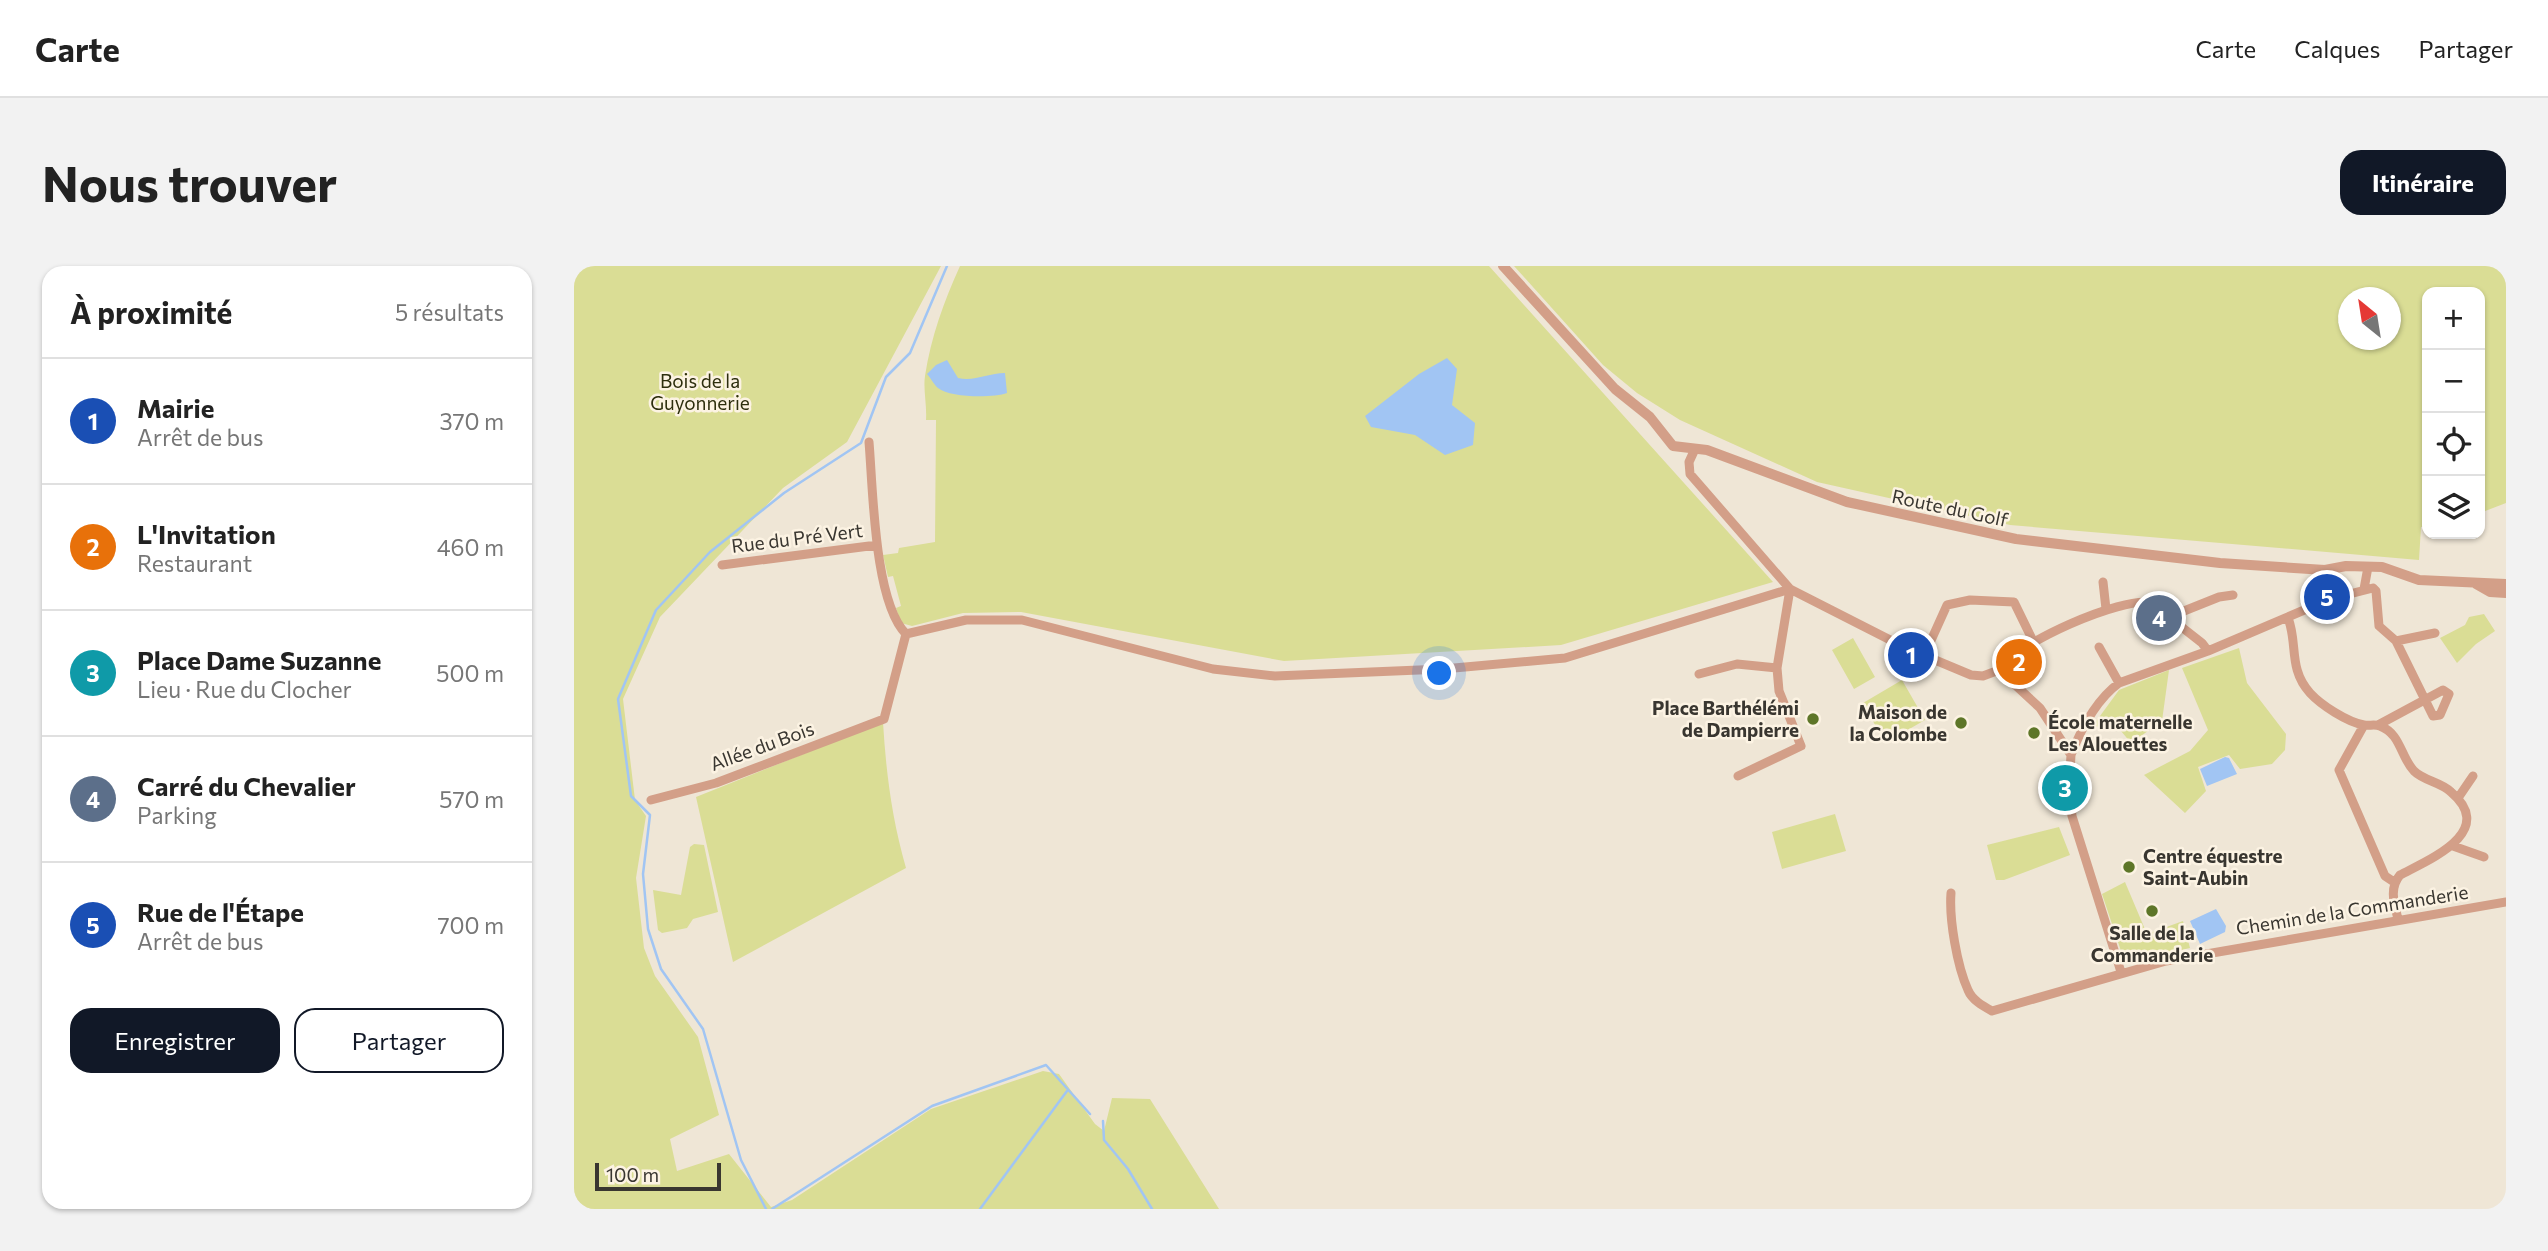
<!DOCTYPE html>
<html lang="fr">
<meta charset="utf-8">
<style>
:root{--surface:#fff;--page:#f2f2f2;--text:#222;--muted:#767676;--line:#e0e0e0;--accent:#111827}
body{margin:0;font-family:Commissioner,sans-serif;background:var(--page);color:var(--text)}
.controls{position:absolute;right:21px;top:21px;display:grid;overflow:hidden;border-radius:14px;box-shadow:0 2px 5px #0004}
.controls button{width:63px;height:63px;display:grid;place-items:center;padding:0;border:0;border-bottom:2px solid var(--line);background:var(--surface);color:var(--text);font:35px sans-serif}
.compass{position:absolute;left:1764px;top:21px;width:63px;height:63px;border-radius:50%;background:var(--surface);box-shadow:0 2px 5px #0004;rotate:330deg}
.scale{position:absolute;left:21px;bottom:18px;width:126px;box-sizing:border-box;padding-left:7px;border:4px solid #393630;border-top:0;font-size:19px;line-height:24px;white-space:nowrap;color:#393630;-webkit-text-stroke:5px #fcf3e3;paint-order:stroke}
.you{position:absolute;left:866px;top:408px;width:24px;height:24px;margin:-18px;border:5px solid #fff;border-radius:50%;background:#1a73e8;box-shadow:0 0 0 10px #1a73e833}
.badge{display:grid;place-items:center;width:46px;height:46px;border-radius:50%;background:var(--accent);color:#fff;font-size:23px;font-weight:700}
.pin{position:absolute;translate:-50% -50%;border:4px solid #fff;box-shadow:0 2px 7px #0006}
.list{margin:0;padding:0;list-style:none}
h2{display:flex;justify-content:space-between;align-items:center;height:91px;margin:0;padding:0 28px;font-size:30px}
h2 small{font-size:23px;font-weight:400;color:var(--muted)}
.list li{display:grid;grid-template-columns:46px 1fr auto;gap:21px;align-items:center;box-sizing:border-box;height:126px;padding:0 28px;border-top:2px solid var(--line)}
.list b{display:block;font-size:26px;white-space:nowrap}
.list p{margin:0;font-size:23px;white-space:nowrap;color:var(--muted)}
.list em{font-size:23px;font-style:normal;color:var(--muted)}
.actions{display:flex;gap:14px;padding:21px 28px}
.actions a{flex:1;padding:16px 0;border:2px solid var(--accent);border-radius:21px;text-align:center;font-size:24px;color:var(--accent)}
.actions .main{background:var(--accent);color:#fff}
.icon{flex:none;width:38px;height:38px;fill:none;stroke:currentColor;stroke-width:2;stroke-linecap:round;stroke-linejoin:round}
.map{position:relative;flex:none;width:1932px;height:943px;overflow:hidden;border-radius:21px}
header{display:flex;align-items:center;gap:42px;box-sizing:border-box;height:98px;padding:0 35px;background:var(--surface);border-bottom:2px solid var(--line)}
header strong{font-size:33px}
nav{display:flex;gap:38px;margin-inline-start:auto;font-size:24px}
.intro{display:flex;align-items:center;justify-content:space-between;box-sizing:border-box;height:168px;padding:0 42px}
h1{margin:0;font-size:49px}
.button{padding:18px 32px;border-radius:21px;background:var(--accent);color:#fff;font-size:24px;font-weight:700}
main{display:flex;gap:42px;padding:0 42px}
aside{flex:1;background:var(--surface);border-radius:21px;box-shadow:0 2px 5px #0004}
.map>svg:first-child{display:block}
</style>
<header>
<strong>Carte</strong>
<nav><a>Carte</a><a>Calques</a><a>Partager</a></nav>
</header>
<div class="intro"><h1>Nous trouver</h1><a class="button">Itinéraire</a></div>
<main>
<aside>
<h2>À proximité<small>5 résultats</small></h2>
<ul class="list">
<li><span class="badge" style="background:#1a4fb4">1</span><div><b>Mairie</b><p>Arrêt de bus</p></div><em>370 m</em></li>
<li><span class="badge" style="background:#e8710a">2</span><div><b>L'Invitation</b><p>Restaurant</p></div><em>460 m</em></li>
<li><span class="badge" style="background:#0f9aa8">3</span><div><b>Place Dame Suzanne</b><p>Lieu · Rue du Clocher</p></div><em>500 m</em></li>
<li><span class="badge" style="background:#5c6f8a">4</span><div><b>Carré du Chevalier</b><p>Parking</p></div><em>570 m</em></li>
<li><span class="badge" style="background:#1a4fb4">5</span><div><b>Rue de l'Étape</b><p>Arrêt de bus</p></div><em>700 m</em></li>
</ul>
<div class="actions"><a class="main">Enregistrer</a><a>Partager</a></div>
</aside>
<div class="map">
<svg width="1932" height="943" viewBox="0 0 1932 943">
<rect width="100%" height="100%" fill="#efe6d6"/>
<path fill="#dadd95" fill-rule="evenodd" d="M0 0H367L273 176 209 222 86 351 49 433 61 534 72 550 62 612 70 682 81 710 124 771 145 849 96 873 103 905 155 888 197 941 218 934 357 843 469 805 485 808 521 858 530 865 538 832 576 833 645 943H0Z
M386 0H915L1199 316 987 379 710 395 447 346 389 347 338 360 327 357 322 342 327 340 319 310 314 311 309 289 324 287 325 282 361 276 362 154H352C353 139 349 123 351 110 357 71 370 35 386 0Z
M940 0H1932V237L1906 247V26H1853V260L1847 261 1845 294 1436 259 1243 216 1106 154 1063 127 1029 99ZM1774 32H1816V74H1774Z
M1910 348 1921 365 1902 378 1883 397 1866 372 1891 359 1895 351Z
M1279 372 1301 411 1280 423 1258 384Z
M1665 382 1673 417 1712 468 1711 484 1698 498 1666 503 1655 489 1624 501 1632 525 1611 547 1570 509 1616 485 1634 464 1608 402Z
M1595 404 1588 455 1557 477 1542 459 1518 461 1545 424Z
M1328 414 1351 454 1311 477 1289 437Z
M309 456C312 507 318 553 332 602L159 696 122 531Z
M1261 548 1272 585 1208 603 1198 566Z
M1485 561 1496 589 1430 614H1422L1413 579Z
M120 578 130 579 144 646 119 653 113 662 88 667 84 664 79 624 107 629 116 581Z
M1551 616 1573 668 1609 655 1616 682 1551 697 1528 628Z"/>
<path fill="#a1c5f3" d="M873 92 883 103 878 139 901 157 899 179 871 189 841 169 797 161 791 150 845 108Z
M373 94 384 112C400 116 414 107 431 107L433 127C419 132 376 132 364 122 360 119 357 112 353 108L362 99Z
M1651 491 1655 492 1663 508 1633 520 1626 503Z
M1642 643 1652 660 1651 666 1626 678 1616 655Z"/>
<g fill="none" stroke-linecap="round" stroke-linejoin="round">
<path stroke="#a1c5f3" stroke-width="2.5" d="M529 855 530 874 554 903 578 943
M192 943 167 894 129 763 87 703 74 663 69 608 76 549 57 530 44 433 82 344 136 286 210 227 287 177 312 111 336 87 373 0
M198 943 358 840 472 799 516 848
M406 943 493 825"/>
<path stroke="#d39f88" stroke-width="9" d="M295 176C299 222 300 336 332 368
M1121 183 1115 196 1116 208 1216 323 1330 381 1397 409 1409 410 1425 404 1466 442 1497 489 1495 521 1498 550 1547 706
M148 299 303 279
M1529 316 1532 343
M1790 323 1794 301
M1595 351 1645 331 1659 329
M1714 352C1724 377 1714 403 1736 427 1747 439 1773 456 1790 459 1795 460 1801 458 1806 460 1827 468 1826 490 1840 505 1850 515 1867 516 1877 526 1924 566 1854 594 1826 609 1815 622 1820 637 1824 653
M332 368 392 354H448L639 403 701 410 869 403 991 392 1216 323
M1822 375 1861 367
M1525 381 1545 417
M1350 390 1373 339 1396 334 1440 336 1460 377
M1425 404C1440 378 1548 330 1577 337L1628 377 1634 385
M1125 408 1163 398 1203 402
M1790 459 1765 504 1811 610 1820 616
M1497 489C1507 463 1522 434 1545 417L1634 385 1756 333 1799 322 1802 325 1805 360 1822 375 1859 450 1866 449 1875 428 1869 424 1804 459
M1164 510 1227 480 1205 425 1203 402 1216 323
M1884 532 1899 510
M77 534 142 517 310 453 332 368
M1879 580 1910 591
M1377 627C1375 653 1383 700 1394 724 1398 734 1409 740 1418 745L1592 695 1932 636"/>
<path stroke="#d39f88" stroke-width="10" d="M929 0 1041 123 1076 151 1099 180 1133 184 1273 236 1442 273 1646 297 1751 304 1772 300 1808 301 1845 314 1932 318
M1902 318 1916 326 1932 327"/>
</g>
<g fill="#5e7628" stroke="#fcf3e3" stroke-width="2.5">
<circle cx="1239" cy="453" r="7"/>
<circle cx="1387" cy="457" r="7"/>
<circle cx="1460" cy="467" r="7"/>
<circle cx="1555" cy="601" r="7"/>
<circle cx="1578" cy="645" r="7"/>
</g>
<g text-anchor="middle" stroke-width="5" stroke-linejoin="round" paint-order="stroke">
<g font-size="19" fill="#2d2e0d" stroke="#fcf3e3">
<text x="126" y="122">Bois de la<tspan x="126" dy="22">Guyonnerie</tspan></text>
</g>
<g font-size="19" fill="#393630" stroke="#fcf3e3">
<text transform="translate(1376 242) rotate(12)" y="7">Route du Golf</text>
<text transform="translate(223 272) rotate(-7)" y="7">Rue du Pré Vert</text>
<text transform="translate(188 480) rotate(-20)" y="7">Allée du Bois</text>
<text transform="translate(1778 644) rotate(-9)" y="7">Chemin de la Commanderie</text>
</g>
<g font-size="19" font-weight="bold" fill="#393630" stroke="#fcf3e3" text-anchor="end">
<text x="1225" y="449">Place Barthélémi<tspan x="1225" dy="22">de Dampierre</tspan></text>
<text x="1373" y="453">Maison de<tspan x="1373" dy="22">la Colombe</tspan></text>
<text x="1474" y="463" text-anchor="start">École maternelle<tspan x="1474" dy="22">Les Alouettes</tspan></text>
<text x="1569" y="597" text-anchor="start">Centre équestre<tspan x="1569" dy="22">Saint-Aubin</tspan></text>
<text x="1578" y="674" text-anchor="middle">Salle de la<tspan x="1578" dy="22">Commanderie</tspan></text>
</g>
</g>
</svg>
<div class="controls">
<button>+</button>
<button>−</button>
<button><svg class="icon" aria-label="locate" viewBox="0 0 24 24"><circle cx="12" cy="12" r="6"/><path d="M12 2v4M12 18v4M2 12h4M18 12h4"/></svg></button>
<button><svg class="icon" aria-label="layers" viewBox="0 0 24 24"><path d="M12 4l9 5-9 5-9-5zM3 14l9 5 9-5"/></svg></button>
</div>
<svg class="compass" viewBox="-18 -18 36 36"><path d="M0-13l5 13h-10z" fill="#e53935"/><path d="M0 13l5-13h-10z" fill="#767676"/></svg>
<div class="scale">100 m</div>
<div class="you"></div>
<div class="pin badge" style="left:1337px;top:389px;background:#1a4fb4">1</div>
<div class="pin badge" style="left:1445px;top:396px;background:#e8710a">2</div>
<div class="pin badge" style="left:1491px;top:522px;background:#0f9aa8">3</div>
<div class="pin badge" style="left:1585px;top:352px;background:#5c6f8a">4</div>
<div class="pin badge" style="left:1753px;top:331px;background:#1a4fb4">5</div>
</div>
</main>
